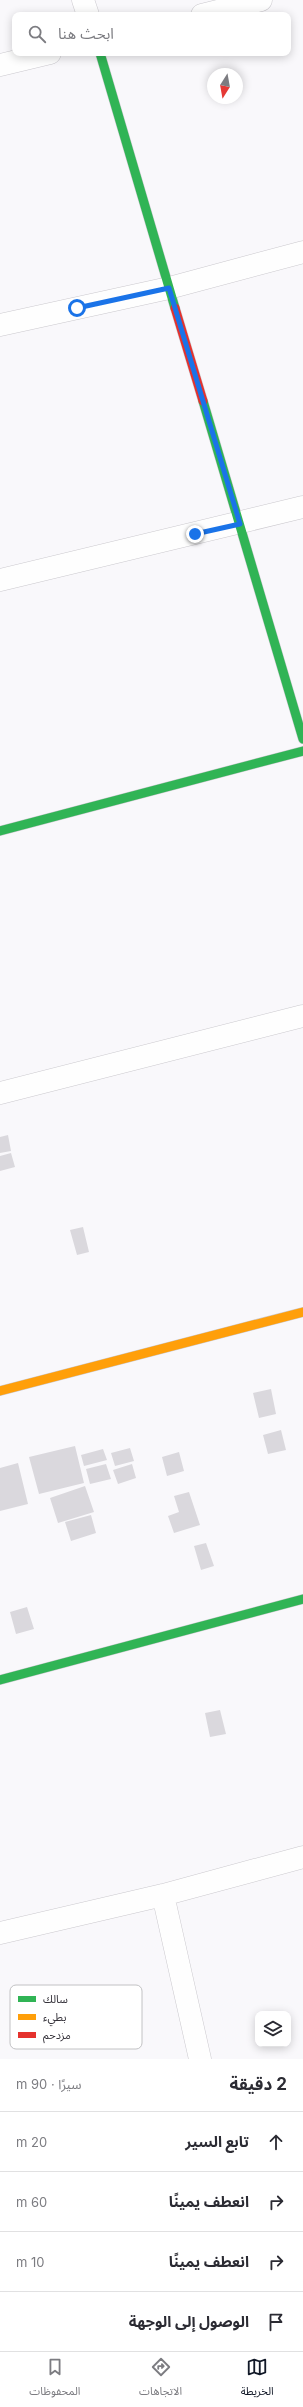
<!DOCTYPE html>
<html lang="ar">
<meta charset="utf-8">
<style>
:root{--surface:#fff;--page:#f7f7f7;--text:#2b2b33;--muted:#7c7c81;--line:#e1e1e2;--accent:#111827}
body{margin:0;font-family:Inter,"Noto Sans Arabic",sans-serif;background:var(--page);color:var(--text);direction:rtl}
.controls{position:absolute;right:12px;bottom:12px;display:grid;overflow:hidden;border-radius:8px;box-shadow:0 2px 10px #0003}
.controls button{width:36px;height:36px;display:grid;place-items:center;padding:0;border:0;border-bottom:1px solid var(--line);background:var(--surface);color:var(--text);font:20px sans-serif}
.compass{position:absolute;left:207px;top:68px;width:36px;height:36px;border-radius:50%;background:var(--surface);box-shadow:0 2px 10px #0003;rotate:191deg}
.stop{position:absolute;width:12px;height:12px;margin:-9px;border:3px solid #1a73e8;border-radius:50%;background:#fff}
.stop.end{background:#1a73e8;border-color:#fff;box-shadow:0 1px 4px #0008}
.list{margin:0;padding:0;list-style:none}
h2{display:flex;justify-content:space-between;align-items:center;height:52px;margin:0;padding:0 16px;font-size:17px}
h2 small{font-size:13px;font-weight:400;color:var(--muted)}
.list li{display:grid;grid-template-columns:26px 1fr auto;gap:12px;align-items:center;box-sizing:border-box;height:60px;padding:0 16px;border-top:1px solid var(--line)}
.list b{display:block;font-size:15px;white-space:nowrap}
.list em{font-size:13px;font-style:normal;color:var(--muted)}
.icon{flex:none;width:22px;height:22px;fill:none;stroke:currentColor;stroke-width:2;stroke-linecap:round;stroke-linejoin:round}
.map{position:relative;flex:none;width:303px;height:2059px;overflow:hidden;direction:ltr}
.search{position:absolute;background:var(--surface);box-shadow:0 2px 10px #0003;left:12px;right:12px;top:12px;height:44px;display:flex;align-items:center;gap:10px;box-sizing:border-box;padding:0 14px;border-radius:8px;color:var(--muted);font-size:15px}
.sheet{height:292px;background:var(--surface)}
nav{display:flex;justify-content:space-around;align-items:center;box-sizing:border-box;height:56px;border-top:1px solid var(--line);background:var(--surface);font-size:11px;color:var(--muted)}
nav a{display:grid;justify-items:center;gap:2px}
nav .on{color:var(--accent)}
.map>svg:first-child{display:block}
</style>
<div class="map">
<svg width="303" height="2059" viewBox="0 0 303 2059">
<rect width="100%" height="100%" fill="#f9f8fb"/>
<path fill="#dad8dd" d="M8 1135 11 1151 0 1153V1137Z
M11 1153 15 1167 0 1171V1156Z
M83 1227 89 1252 77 1255 70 1230Z
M271 1389 276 1414 259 1418 253 1393Z
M281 1430 286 1450 268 1454 263 1435Z
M75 1446 84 1483 39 1494 29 1457Z
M130 1448 134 1461 115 1466 111 1453Z
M103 1449 107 1460 84 1466 81 1455Z
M179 1452 184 1471 167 1476 162 1457Z
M18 1463 28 1504 0 1511V1468Z
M106 1464 111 1479 90 1484 86 1469Z
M132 1464 136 1478 118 1484 113 1470Z
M85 1486 94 1512 58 1523 50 1498Z
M189 1492 200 1525 174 1533 168 1516 179 1512 174 1496Z
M91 1515 96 1533 71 1541 65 1522Z
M206 1543 214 1566 201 1570 194 1546Z
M27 1607 34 1629 16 1634 10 1612Z
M220 1710 226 1734 210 1737 205 1713Z"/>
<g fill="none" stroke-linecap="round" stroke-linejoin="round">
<defs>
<path id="street" d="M83 0 88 15
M202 15 261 0
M0 65 50 53
M0 325 169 288 303 252
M0 580 303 507
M0 1093 303 1016
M163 1895 200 2059
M0 1933 163 1895 303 1857"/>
<path id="fast" d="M100 53 175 308
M203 401 303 739
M0 831 303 751
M0 1680 303 1599"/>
<path id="slow" d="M0 1391 303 1312"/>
<path id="jam" d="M175 308 203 401"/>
</defs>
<use href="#street" stroke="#cbc9ce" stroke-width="23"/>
<use href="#fast" stroke="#cbc9ce" stroke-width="10"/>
<use href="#slow" stroke="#cbc9ce" stroke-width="10"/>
<use href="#jam" stroke="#cbc9ce" stroke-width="10"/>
<use href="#street" stroke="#fefefe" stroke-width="22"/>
<use href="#fast" stroke="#30b455" stroke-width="9"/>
<use href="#slow" stroke="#ff9f0a" stroke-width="9"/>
<use href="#jam" stroke="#e5322d" stroke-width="9"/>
</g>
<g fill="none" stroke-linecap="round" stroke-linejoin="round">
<path stroke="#1a73e8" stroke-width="5" d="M77 308 169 288 240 524 195 534"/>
</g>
<rect x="10" y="1985" width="132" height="64" rx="6" fill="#fff" stroke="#c2c2c4" stroke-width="1"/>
<rect x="18" y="1996" width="18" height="6" fill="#30b455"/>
<rect x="18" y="2014" width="18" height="6" fill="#ff9f0a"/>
<rect x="18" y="2032" width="18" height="6" fill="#e5322d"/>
<g font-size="11" fill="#35323a">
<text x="43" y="2003">سالك</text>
<text x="43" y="2021">بطيء</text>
<text x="43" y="2039">مزدحم</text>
</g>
</svg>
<div class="controls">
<button><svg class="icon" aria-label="layers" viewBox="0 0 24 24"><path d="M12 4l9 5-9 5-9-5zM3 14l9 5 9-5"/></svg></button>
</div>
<svg class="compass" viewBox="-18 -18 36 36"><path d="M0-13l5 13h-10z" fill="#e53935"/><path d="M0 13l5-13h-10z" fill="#7c7c81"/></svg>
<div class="stop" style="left:77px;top:308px"></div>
<div class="stop end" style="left:195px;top:534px"></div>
<div class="search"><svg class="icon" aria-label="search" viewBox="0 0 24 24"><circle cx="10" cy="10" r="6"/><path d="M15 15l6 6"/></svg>ابحث هنا</div>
</div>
<section class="sheet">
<h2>2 دقيقة<small>سيرًا · 90 m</small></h2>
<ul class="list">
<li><svg class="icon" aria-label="ahead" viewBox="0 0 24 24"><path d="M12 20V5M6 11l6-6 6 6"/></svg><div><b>تابع السير</b></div><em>20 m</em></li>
<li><svg class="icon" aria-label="right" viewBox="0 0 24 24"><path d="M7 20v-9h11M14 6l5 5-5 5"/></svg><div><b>انعطف يمينًا</b></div><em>60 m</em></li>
<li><svg class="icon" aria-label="right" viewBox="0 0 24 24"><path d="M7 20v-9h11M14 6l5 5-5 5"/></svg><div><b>انعطف يمينًا</b></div><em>10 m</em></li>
<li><svg class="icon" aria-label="arrive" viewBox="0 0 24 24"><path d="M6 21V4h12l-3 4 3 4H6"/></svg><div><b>الوصول إلى الوجهة</b></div></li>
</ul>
</section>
<nav>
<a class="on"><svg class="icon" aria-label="map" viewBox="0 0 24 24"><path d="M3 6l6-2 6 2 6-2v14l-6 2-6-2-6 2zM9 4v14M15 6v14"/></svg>الخريطة</a>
<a><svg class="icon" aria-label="directions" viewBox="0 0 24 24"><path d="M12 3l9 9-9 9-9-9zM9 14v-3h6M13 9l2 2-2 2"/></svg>الاتجاهات</a>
<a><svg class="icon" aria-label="saved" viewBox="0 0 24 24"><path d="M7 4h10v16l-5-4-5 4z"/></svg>المحفوظات</a>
</nav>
